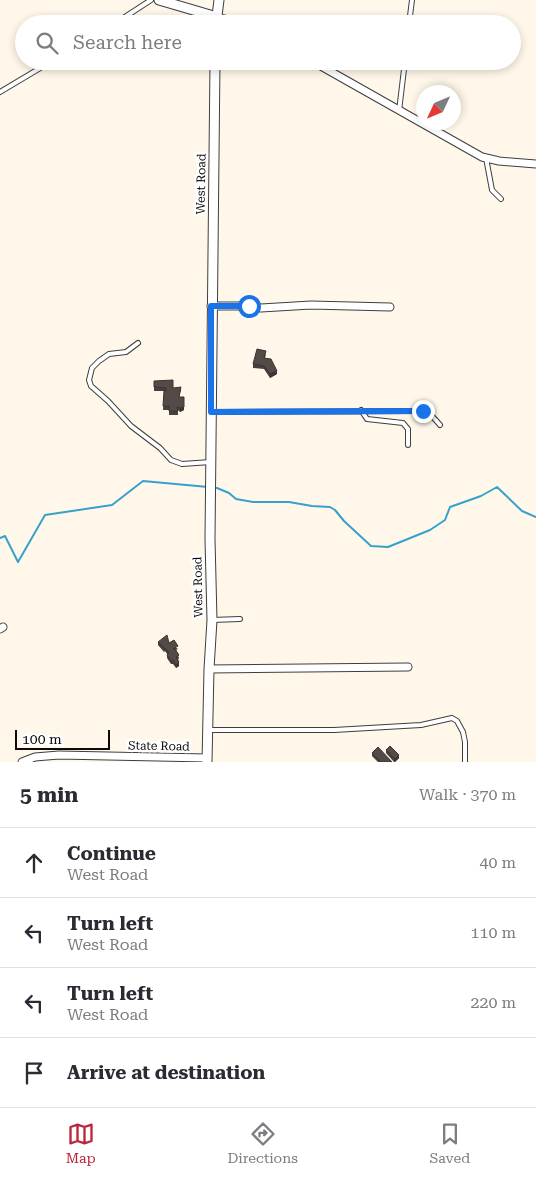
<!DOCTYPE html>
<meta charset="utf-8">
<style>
:root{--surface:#fff;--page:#f7f7f7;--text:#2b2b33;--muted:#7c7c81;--line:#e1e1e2;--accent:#ba243c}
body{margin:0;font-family:"Roboto Serif",serif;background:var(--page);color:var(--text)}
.compass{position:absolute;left:416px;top:85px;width:45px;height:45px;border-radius:50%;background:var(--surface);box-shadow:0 2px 8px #0003;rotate:226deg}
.scale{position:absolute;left:15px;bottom:12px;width:95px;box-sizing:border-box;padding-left:5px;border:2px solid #0b0b0b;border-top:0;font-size:14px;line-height:18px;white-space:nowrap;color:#0b0b0b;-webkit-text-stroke:4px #fff;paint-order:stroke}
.stop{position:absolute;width:15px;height:15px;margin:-11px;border:4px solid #1a73e8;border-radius:50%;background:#fff}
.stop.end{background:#1a73e8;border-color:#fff;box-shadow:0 1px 5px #0008}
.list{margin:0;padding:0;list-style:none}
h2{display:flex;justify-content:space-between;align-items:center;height:65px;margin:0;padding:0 20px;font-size:21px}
h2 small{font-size:16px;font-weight:400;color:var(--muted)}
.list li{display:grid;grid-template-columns:32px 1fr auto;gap:15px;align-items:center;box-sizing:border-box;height:70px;padding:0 20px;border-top:1px solid var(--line)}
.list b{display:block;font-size:19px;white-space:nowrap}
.list p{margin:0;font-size:16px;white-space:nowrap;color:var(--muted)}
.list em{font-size:16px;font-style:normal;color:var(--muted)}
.icon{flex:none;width:28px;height:28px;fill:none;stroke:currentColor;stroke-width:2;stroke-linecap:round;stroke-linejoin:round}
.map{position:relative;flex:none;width:536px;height:762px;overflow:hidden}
.search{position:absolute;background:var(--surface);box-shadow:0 2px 8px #0003;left:15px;right:15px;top:15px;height:55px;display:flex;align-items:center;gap:12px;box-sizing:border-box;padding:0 18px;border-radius:28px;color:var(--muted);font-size:19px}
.sheet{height:345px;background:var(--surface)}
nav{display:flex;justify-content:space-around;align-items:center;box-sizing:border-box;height:70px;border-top:1px solid var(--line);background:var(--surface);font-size:14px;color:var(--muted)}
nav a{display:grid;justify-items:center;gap:2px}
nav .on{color:var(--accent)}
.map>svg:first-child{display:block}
</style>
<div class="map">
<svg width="536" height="762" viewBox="0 0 536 762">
<rect width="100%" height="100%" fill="#fff8ea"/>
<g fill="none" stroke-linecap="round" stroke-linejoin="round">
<path stroke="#36a1cc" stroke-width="2" d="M212 488H217L229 493 236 499 253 502H289L312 506 330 507 335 510 344 521 371 546 388 547 430 530 445 520 450 507 481 496 497 487 522 511 536 517
M0 538 5 536 18 562 45 515 112 505 143 481 208 487"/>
<defs>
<path id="service" d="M114 24 151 0
M409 24 412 0
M0 92 52 61
M399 111 405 61
M486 158 492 190 501 199
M138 343 126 352 109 354 99 361 92 368 89 380 91 386 108 401 131 426 160 448 171 460 182 464 211 462
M361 410 367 419 403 423 408 429V445
M211 412 419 411C429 411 434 418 440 425
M212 620 240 619
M208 730H334L421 725 452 718 457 721 463 732 465 742V762"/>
<path id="minor" d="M217 17 243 24
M312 61 482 157 499 161 536 164
M211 306H249L261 308 311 305 390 307
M0 629 3 627
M209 669 408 667
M22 762 35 757 59 755 207 758"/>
<path id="tertiary" d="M159 0 217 17
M216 24 219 0
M207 762 209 669 212 620 210 539 215 61"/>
</defs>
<use href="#service" stroke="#3e3e3e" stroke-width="6"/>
<use href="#minor" stroke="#3e3e3e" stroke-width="9"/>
<use href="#tertiary" stroke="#3e3e3e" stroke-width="11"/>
<use href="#service" stroke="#fff" stroke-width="4"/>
<use href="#minor" stroke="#fff" stroke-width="7"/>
<use href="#tertiary" stroke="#fff" stroke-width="9"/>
</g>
<path fill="#48403e" d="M171 61H188L183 69Z
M266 354 265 358 277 374 270 378 264 369 253 368V364Z
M154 381 173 388 181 390 179 397 184 410 180 412 178 410V415H169V410H163L164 391H154Z
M158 642 169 643 178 649 176 650 179 658 178 660 179 666 176 668 173 664H171L167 658V654L165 651 164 652 158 645Z
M386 750 399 758 395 762H394L386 753Z
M372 753 392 762H378L372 756Z"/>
<path fill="#3b3432" d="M186 61H188L183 69V66Z
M277 371V374L270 378V374Z
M184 407V410L180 412V408Z
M179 662V666L176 668V665Z
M399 755V758L395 762V759Z"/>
<path fill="#544b48" stroke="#3b3432" d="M176 61H186L183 66Z
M257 349 266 351 264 358 271 359 277 371 270 374 264 366 253 364Z
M173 380V388L181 387 179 397H184V407L180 408 177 407 178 411H169V406H163L164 391H166V388L154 387V381Z
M167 635 169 643 174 640 178 646 173 649H175L179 655 176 657 179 662 176 665 173 660 171 661 167 655 169 653 165 648H164L158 642Z
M390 746 399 755 395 759 386 750Z
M378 747 392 762H381L372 753Z"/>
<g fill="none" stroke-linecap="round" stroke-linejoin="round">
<path stroke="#1a73e8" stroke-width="6" d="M249 306H211V412L423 411"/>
</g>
<g text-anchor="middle" stroke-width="5" stroke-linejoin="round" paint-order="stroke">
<g font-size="12" fill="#0b0b0b" stroke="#fff">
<text transform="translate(201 184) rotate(-89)" y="4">West Road</text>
<text transform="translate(198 587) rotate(-91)" y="4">West Road</text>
<text transform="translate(159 746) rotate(1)" y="4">State Road</text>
</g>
</g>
</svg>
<svg class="compass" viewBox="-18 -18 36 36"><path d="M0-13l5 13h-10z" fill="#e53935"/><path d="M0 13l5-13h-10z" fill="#7c7c81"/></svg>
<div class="scale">100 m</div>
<div class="stop" style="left:249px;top:306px"></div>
<div class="stop end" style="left:423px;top:411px"></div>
<div class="search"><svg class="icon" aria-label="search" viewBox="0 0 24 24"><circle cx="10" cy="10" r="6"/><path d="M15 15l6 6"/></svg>Search here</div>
</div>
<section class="sheet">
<h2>5 min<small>Walk · 370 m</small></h2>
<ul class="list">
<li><svg class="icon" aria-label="ahead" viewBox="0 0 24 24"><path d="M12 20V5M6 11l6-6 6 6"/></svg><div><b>Continue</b><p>West Road</p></div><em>40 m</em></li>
<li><svg class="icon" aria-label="left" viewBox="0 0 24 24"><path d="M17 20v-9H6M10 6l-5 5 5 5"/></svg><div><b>Turn left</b><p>West Road</p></div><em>110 m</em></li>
<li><svg class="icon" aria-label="left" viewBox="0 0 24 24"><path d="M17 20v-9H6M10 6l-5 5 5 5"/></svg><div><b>Turn left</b><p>West Road</p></div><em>220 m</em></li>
<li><svg class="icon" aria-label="arrive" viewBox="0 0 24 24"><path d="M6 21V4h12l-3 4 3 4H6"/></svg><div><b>Arrive at destination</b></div></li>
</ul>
</section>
<nav>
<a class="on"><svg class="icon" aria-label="map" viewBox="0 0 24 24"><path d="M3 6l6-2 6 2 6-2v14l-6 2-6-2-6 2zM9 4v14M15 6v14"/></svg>Map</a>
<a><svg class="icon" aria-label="directions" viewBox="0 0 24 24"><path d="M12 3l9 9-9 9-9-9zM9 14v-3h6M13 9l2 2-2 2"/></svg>Directions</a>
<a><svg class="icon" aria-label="saved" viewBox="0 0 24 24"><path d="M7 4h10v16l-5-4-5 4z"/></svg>Saved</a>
</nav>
